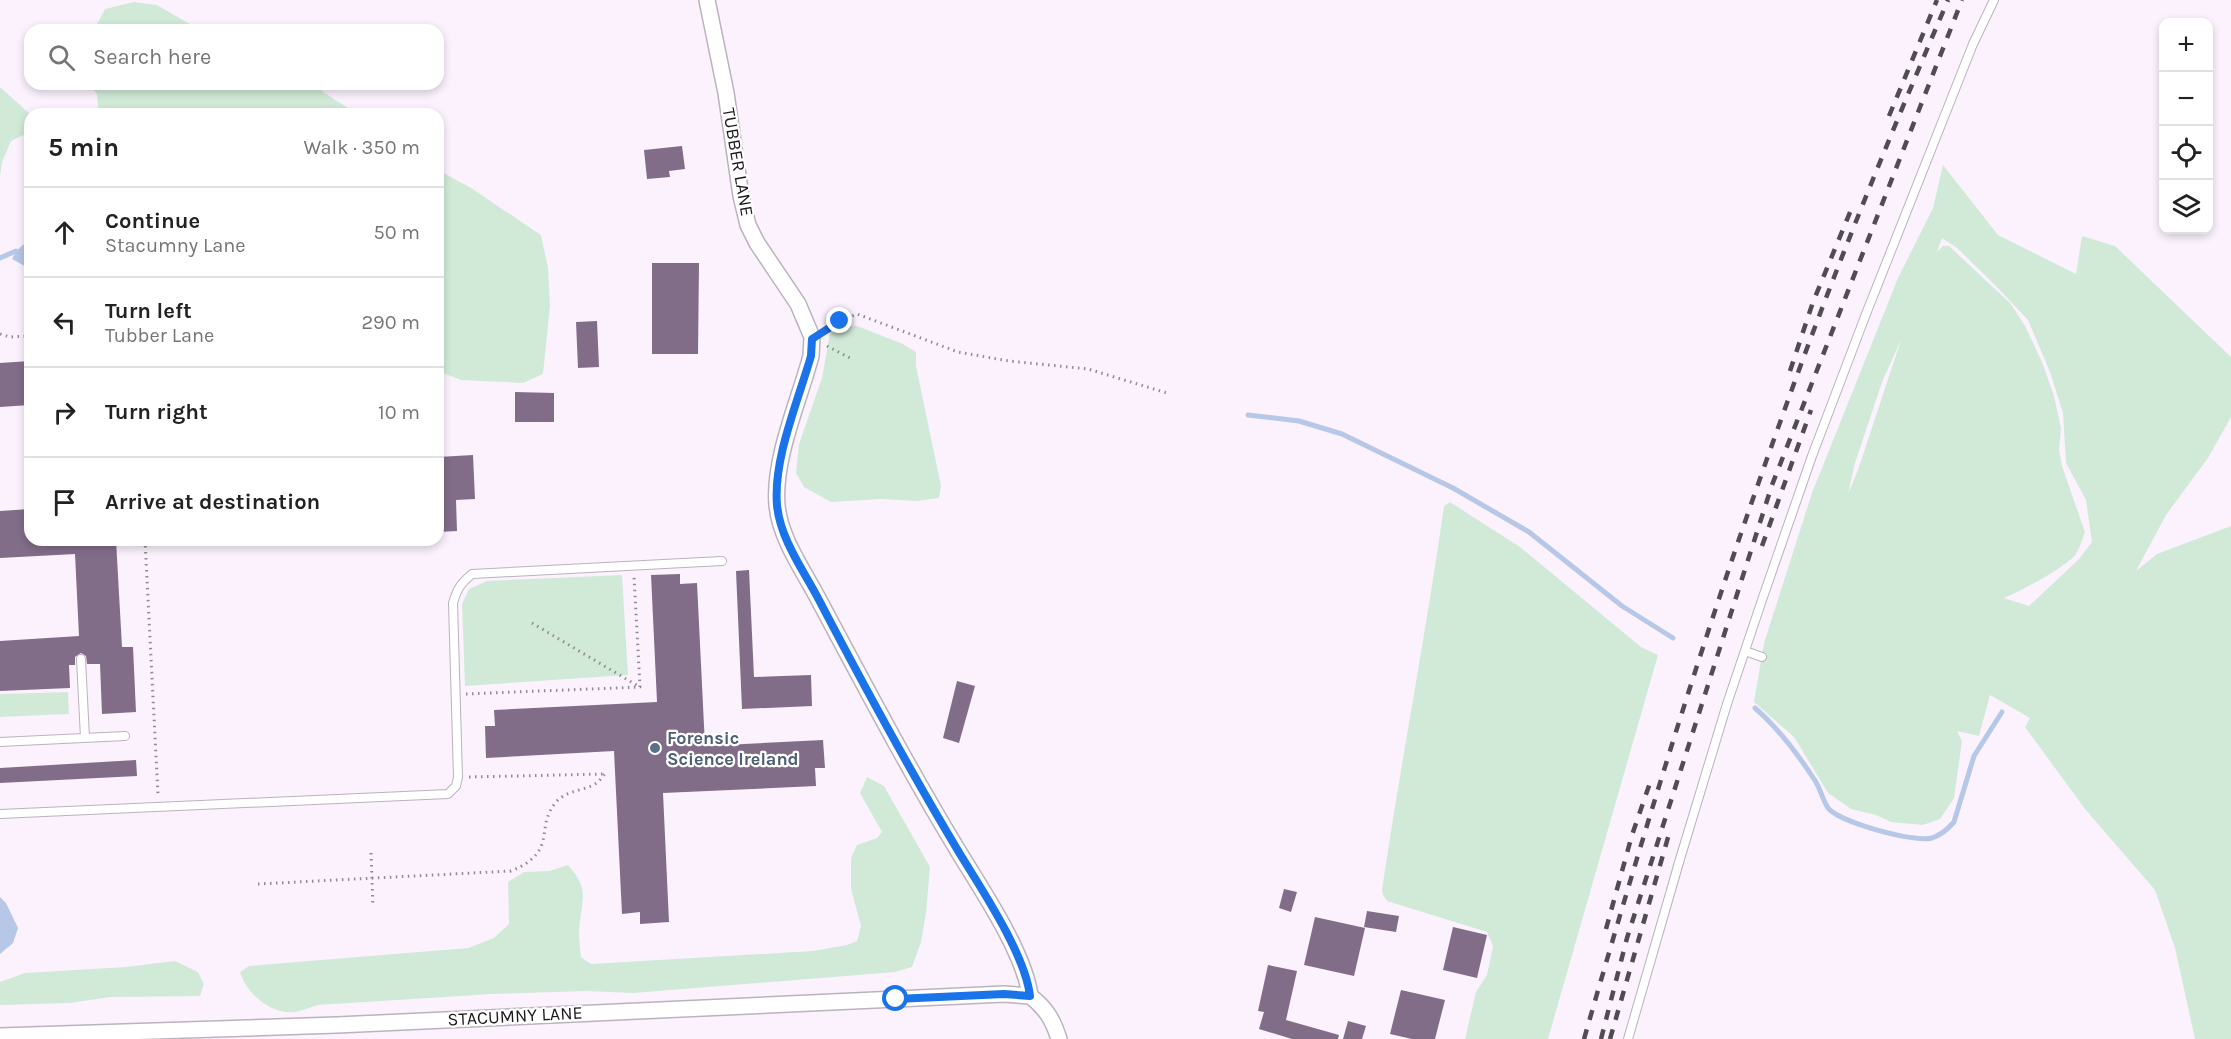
<!DOCTYPE html>
<meta charset="utf-8">
<style>
:root{--surface:#fff;--page:#f2f2f2;--text:#222;--muted:#767676;--line:#e0e0e0}
body{margin:0;font-family:Karla,sans-serif;background:var(--page);color:var(--text)}
.controls{position:absolute;right:18px;top:18px;display:grid;overflow:hidden;border-radius:12px;box-shadow:0 3px 9px #0003}
.controls button{width:54px;height:54px;display:grid;place-items:center;padding:0;border:0;border-bottom:2px solid var(--line);background:var(--surface);color:var(--text);font:30px sans-serif}
.stop{position:absolute;width:18px;height:18px;margin:-14px;border:4px solid #1a73e8;border-radius:50%;background:#fff}
.stop.end{background:#1a73e8;border-color:#fff;box-shadow:0 2px 6px #0008}
.list{margin:0;padding:0;list-style:none}
h2{display:flex;justify-content:space-between;align-items:center;height:78px;margin:0;padding:0 24px;font-size:26px}
h2 small{font-size:20px;font-weight:400;color:var(--muted)}
.list li{display:grid;grid-template-columns:39px 1fr auto;gap:18px;align-items:center;box-sizing:border-box;height:90px;padding:0 24px;border-top:2px solid var(--line)}
.list b{display:block;font-size:22px;white-space:nowrap}
.list p{margin:0;font-size:20px;white-space:nowrap;color:var(--muted)}
.list em{font-size:20px;font-style:normal;color:var(--muted)}
.icon{flex:none;width:33px;height:33px;fill:none;stroke:currentColor;stroke-width:2;stroke-linecap:round;stroke-linejoin:round}
.map{position:relative;flex:none;width:2231px;height:1039px;overflow:hidden}
.search{position:absolute;background:var(--surface);box-shadow:0 3px 9px #0003;left:24px;top:24px;width:420px;height:66px;display:flex;align-items:center;gap:15px;box-sizing:border-box;padding:0 21px;border-radius:18px;color:var(--muted);font-size:22px}
.panel{position:absolute;background:var(--surface);box-shadow:0 3px 9px #0003;left:24px;top:108px;width:420px;height:438px;border-radius:18px}
.map>svg:first-child{display:block}
</style>
<div class="map">
<svg width="2231" height="1039" viewBox="0 0 2231 1039">
<rect width="100%" height="100%" fill="#fbf2fe"/>
<path fill="#d1ead8" fill-rule="evenodd" d="M134 2 157 5 200 30H94L105 9Z
M88 84H311L357 114H99L97 94Z
M0 87 30 114V132L11 141 2 162 0 176Z
M1943 165 1998 235 2076 274 2082 236 2115 246 2231 357V417L2208 458 2166 515 2136 571 2157 554 2231 526V1039H2195L2175 948 2155 890 2085 809 2025 727 2030 718 1990 695 1979 736 1957 731 1962 741 1954 798 1940 819 1923 825 1891 822 1876 815 1851 809 1828 793 1794 737 1754 702 1764 643 1812 493 1898 278 1933 208ZM1942 238 1957 248 1994 284 2028 320 2050 372 2063 413 2066 463 2086 500 2092 542 2079 559 2029 606 2004 598C2021 591 2065 568 2076 554 2080 548 2082 539 2085 532L2062 466 2059 450 2061 428 2054 396 2042 362 2025 326 2011 304 1949 246H1943L1937 252ZM1901 340 1858 470 1848 494 1855 463 1882 382Z
M438 170 471 188 541 235 548 268 550 306 543 374 523 383 461 380 438 371Z
M857 326 903 344 916 352V366L941 486 939 498 916 501 882 499 831 502 804 487 796 473 799 444 822 378 830 333 841 328Z
M1450 502 1520 547 1641 647 1658 655 1548 1039H1465L1476 992 1487 975 1493 946 1487 932 1387 901 1383 895 1382 890C1401 761 1426 634 1444 506Z
M622 575 628 675 465 686 462 604 469 589 487 581Z
M68 692 69 714 0 717V694Z
M867 777 884 786 930 867 926 913 921 942 912 967 895 972 633 993 586 991 492 994 318 1005C311 1007 302 1011 295 1012 271 1015 246 993 240 972L249 966 468 948 494 938 509 924 508 882 524 872 549 871 568 865C592 891 580 903 579 933 579 941 580 949 581 957L591 964 813 951 847 945 857 941 861 926 851 889V858L857 845 877 838 882 832 860 793Z
M175 961 198 972 204 984 200 996 110 997 70 1003 0 1005V982L25 973 126 967Z"/>
<path fill="#b6c7e7" d="M30 239V269L12 259 16 251Z
M0 897 6 903 18 928 13 943 0 954Z"/>
<g fill="none" stroke-linecap="round" stroke-linejoin="round">
<path stroke="#b6c7e7" stroke-width="5" d="M0 258 16 251
M1248 415 1299 421 1342 434 1453 488 1529 532 1622 606 1673 638
M1755 708C1778 728 1797 753 1814 779 1820 787 1822 799 1828 808 1839 822 1914 843 1932 838 1941 835 1948 829 1954 822L1974 756 2002 712"/>
</g>
<path fill="#826d89" d="M682 146 685 169 669 171 670 177 647 179 644 150Z
M652 263H699L698 354H652Z
M597 321 599 367 578 368 576 322Z
M30 361V405L0 407V363Z
M515 392 554 393V422H515Z
M473 455 475 499 456 500 457 531 438 532V457Z
M30 509V540H116L122 647H133L136 712 102 714 100 664H87L86 656 81 653 75 657V665H69L70 688 0 691V641L79 636 75 554 0 558V511Z
M749 570 754 677 811 675 812 706 742 709 736 571Z
M680 574V584L697 583 705 746 823 740 825 768H815L816 786 663 793 669 922 640 924V912L622 914 614 751 486 758 485 726H495L494 710 657 702 651 575Z
M957 681 975 686 959 743 943 738Z
M136 760 137 776 0 783V768Z
M1284 889 1297 892 1291 912 1279 908Z
M1367 911 1399 916 1396 932 1364 927Z
M1315 917 1365 928 1354 976 1304 965Z
M1453 927 1487 935 1477 978 1443 970Z
M1268 965 1297 971 1286 1020 1339 1035 1338 1039H1292L1259 1029 1264 1012 1258 1011Z
M1401 990 1445 1000 1435 1039H1412L1390 1034Z
M1348 1021 1366 1026 1362 1039H1343Z"/>
<g fill="none" stroke-linecap="round" stroke-linejoin="round">
<defs>
<path id="service" d="M1745 651 1762 657
M81 659 85 738
M0 742 125 736
M0 814 448 794 456 786 458 777 453 603C457 589 461 583 472 574L722 561
M1628 1039 1680 859 1727 704 1762 600 1812 456 1866 314 1973 44 1994 0"/>
<path id="minor" d="M707 0 726 93 741 196 748 225 757 243 798 304 812 337 811 356C799 401 773 459 777 505 780 540 806 574 821 604 866 688 910 772 960 854 982 890 1025 954 1030 996
M1030 996C1046 1008 1053 1020 1059 1039
M0 1036 337 1025 1004 994 1030 996"/>
</defs>
<use href="#service" stroke="#bab2bd" stroke-width="10"/>
<use href="#minor" stroke="#bab2bd" stroke-width="18"/>
<path stroke="#908a92" stroke-width="3" stroke-dasharray="1.5 4.5" stroke-linecap="butt" d="M826 330 840 321 857 314 958 352 1009 361 1088 369 1167 393
M0 334 10 337 30 336
M827 346 852 359
M145 540 158 795
M532 623 638 686
M466 694 640 687 634 576
M469 777 605 774
M371 853 373 906
M258 884 511 871C560 851 533 828 557 801 568 790 583 791 595 784 599 782 602 777 605 774"/>
<use href="#service" stroke="#fff" stroke-width="8"/>
<use href="#minor" stroke="#fff" stroke-width="15"/>
<path stroke="#504c52" stroke-width="4.5" stroke-dasharray="10 10" stroke-linecap="butt" d="M1889 116 1937 0
M1790 371 1813 302 1853 205
M1762 546 1811 410
M1606 929 1632 835 1652 777
M1584 1039C1644 830 1708 621 1782 417 1832 276 1889 138 1948 0
M1601 1039 1627 938 1772 485 1962 0
M1610 1039 1669 834"/>
</g>
<g fill="none" stroke-linecap="round" stroke-linejoin="round">
<path stroke="#1a73e8" stroke-width="8" d="M840 321 812 339 811 356C798 401 773 459 777 505 780 539 804 571 819 600 864 686 910 771 960 854 982 890 1025 954 1030 996L1004 994 896 999"/>
</g>
<circle fill="#5c6f8a" stroke="#fff" stroke-width="2" cx="655" cy="748" r="6"/>
<g text-anchor="middle" stroke-width="4.5" stroke-linejoin="round" paint-order="stroke">
<g font-size="18" fill="#1c191d" stroke="#fff">
<text transform="translate(738 162) rotate(80)" y="6">TUBBER LANE</text>
<text transform="translate(515 1016) rotate(-3)" y="6">STACUMNY LANE</text>
</g>
<g font-size="18" font-weight="bold" fill="#4e5e75" stroke="#fff" text-anchor="start">
<text x="667" y="744">Forensic<tspan x="667" dy="21">Science Ireland</tspan></text>
</g>
</g>
</svg>
<div class="controls">
<button>+</button>
<button>−</button>
<button><svg class="icon" aria-label="locate" viewBox="0 0 24 24"><circle cx="12" cy="12" r="6"/><path d="M12 2v4M12 18v4M2 12h4M18 12h4"/></svg></button>
<button><svg class="icon" aria-label="layers" viewBox="0 0 24 24"><path d="M12 4l9 5-9 5-9-5zM3 14l9 5 9-5"/></svg></button>
</div>
<div class="stop" style="left:896px;top:999px"></div>
<div class="stop end" style="left:840px;top:321px"></div>
<div class="search"><svg class="icon" aria-label="search" viewBox="0 0 24 24"><circle cx="10" cy="10" r="6"/><path d="M15 15l6 6"/></svg>Search here</div>
<section class="panel">
<h2>5 min<small>Walk · 350 m</small></h2>
<ul class="list">
<li><svg class="icon" aria-label="ahead" viewBox="0 0 24 24"><path d="M12 20V5M6 11l6-6 6 6"/></svg><div><b>Continue</b><p>Stacumny Lane</p></div><em>50 m</em></li>
<li><svg class="icon" aria-label="left" viewBox="0 0 24 24"><path d="M17 20v-9H6M10 6l-5 5 5 5"/></svg><div><b>Turn left</b><p>Tubber Lane</p></div><em>290 m</em></li>
<li><svg class="icon" aria-label="right" viewBox="0 0 24 24"><path d="M7 20v-9h11M14 6l5 5-5 5"/></svg><div><b>Turn right</b></div><em>10 m</em></li>
<li><svg class="icon" aria-label="arrive" viewBox="0 0 24 24"><path d="M6 21V4h12l-3 4 3 4H6"/></svg><div><b>Arrive at destination</b></div></li>
</ul>
</section>
</div>
